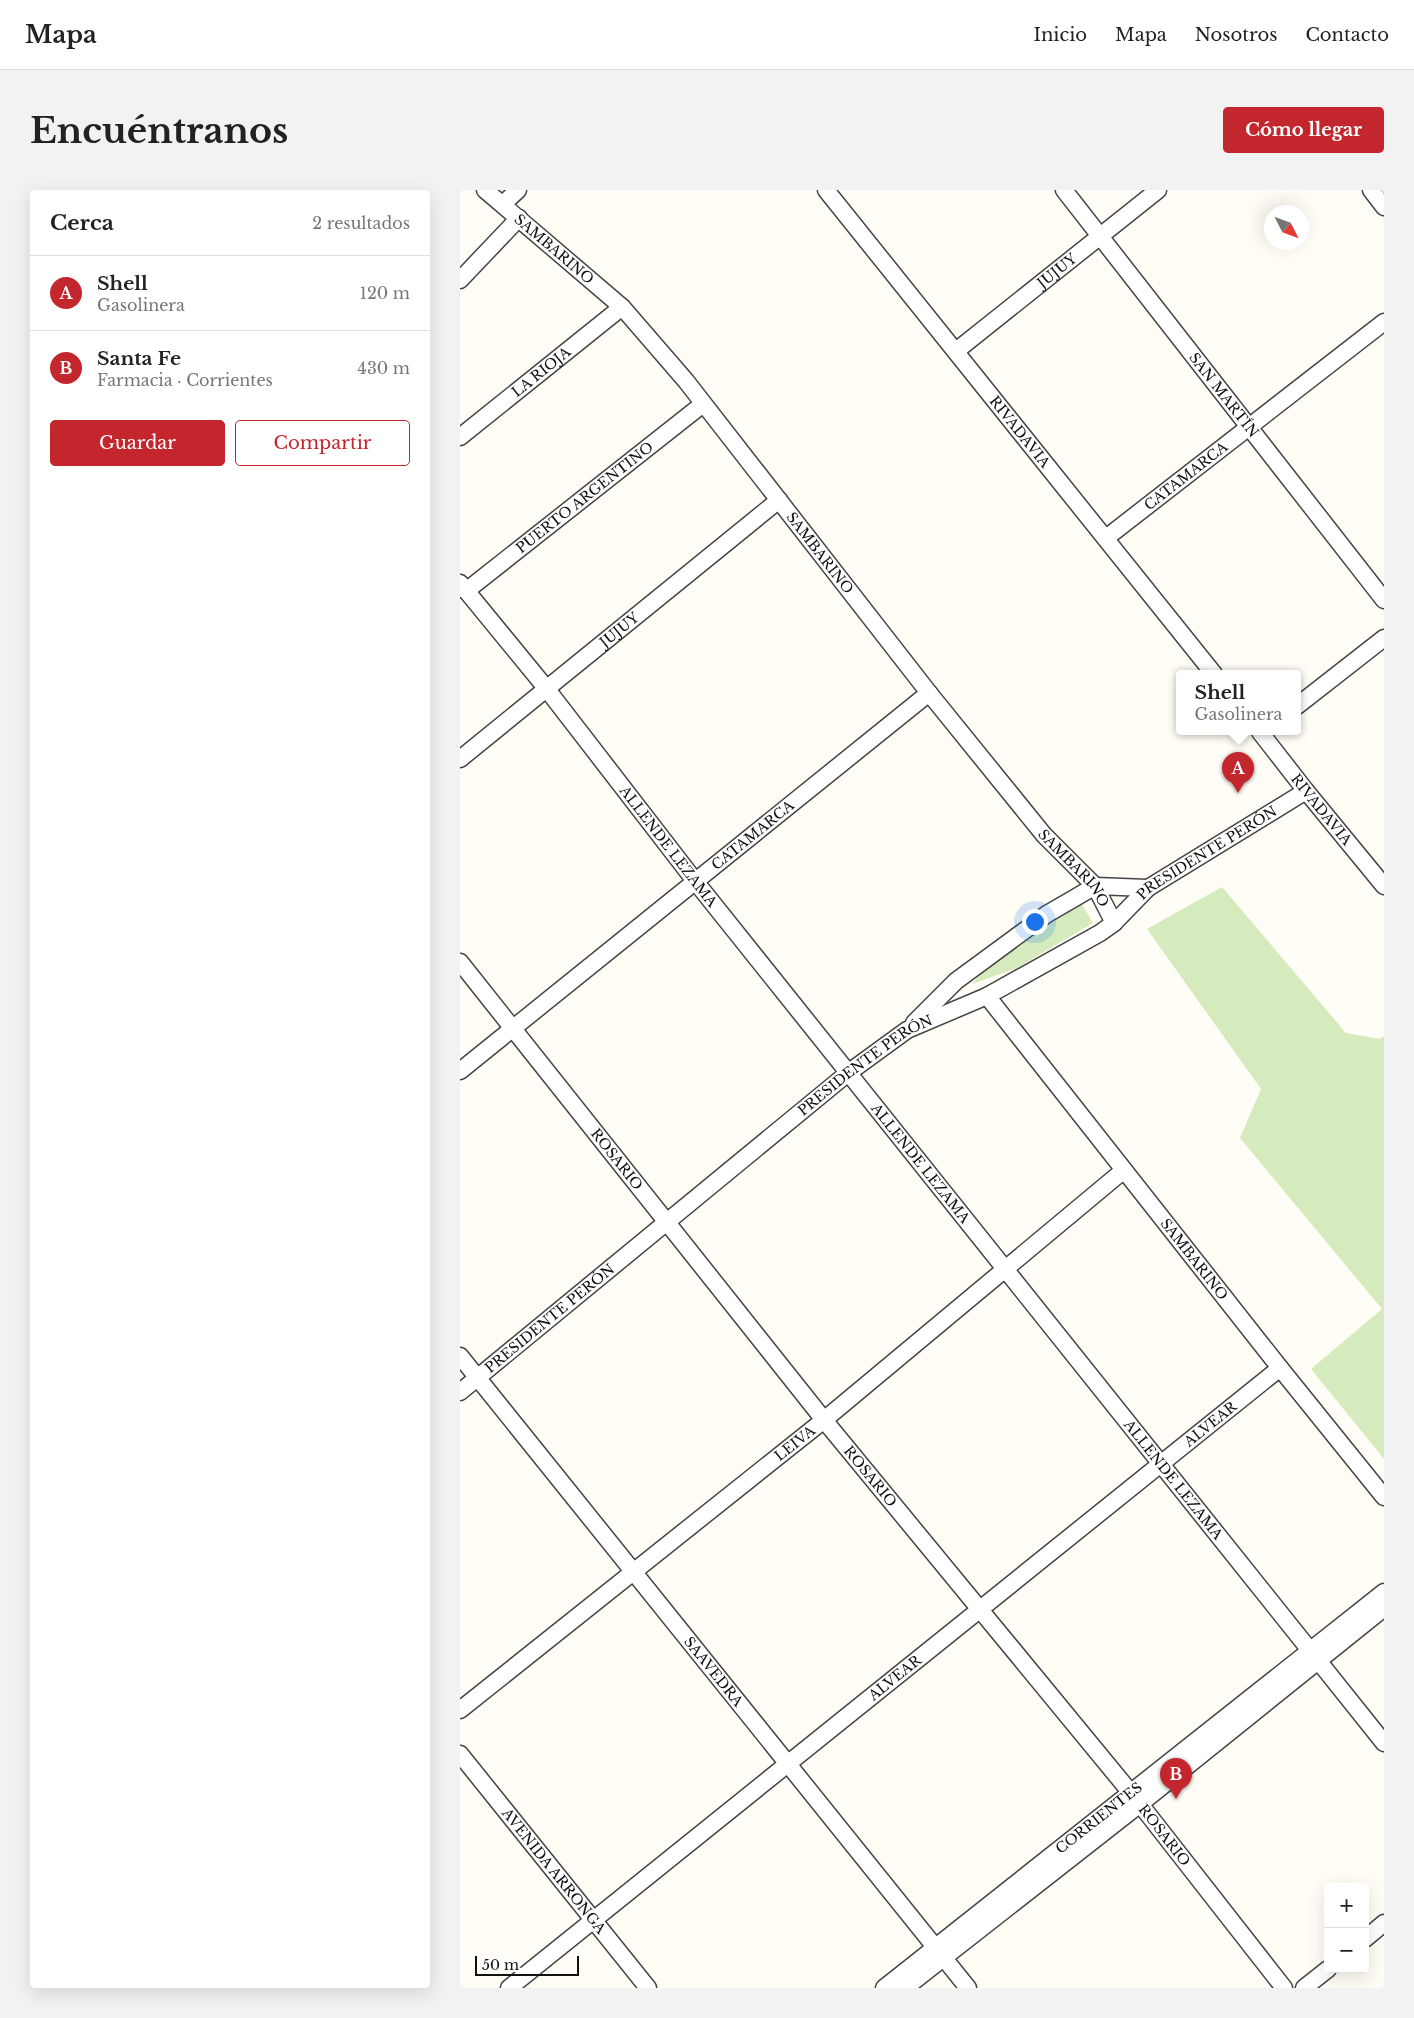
<!DOCTYPE html>
<html lang="es">
<meta charset="utf-8">
<style>
:root{--surface:#fff;--page:#f2f2f2;--text:#222;--muted:#767676;--line:#e0e0e0;--accent:#c4262e}
body{margin:0;font-family:"Libre Baskerville",serif;background:var(--page);color:var(--text)}
.controls{position:absolute;right:15px;bottom:15px;display:grid;overflow:hidden;border-radius:5px;box-shadow:0 5px 20px #0002}
.controls button{width:45px;height:45px;display:grid;place-items:center;padding:0;border:0;border-bottom:1px solid var(--line);background:var(--surface);color:var(--text);font:25px sans-serif}
.compass{position:absolute;left:804px;top:15px;width:45px;height:45px;border-radius:50%;background:var(--surface);box-shadow:0 5px 20px #0002;rotate:132deg}
.scale{position:absolute;left:15px;bottom:12px;width:104px;box-sizing:border-box;padding-left:5px;border:2px solid #111;border-top:0;font-size:14px;line-height:18px;white-space:nowrap;color:#111;-webkit-text-stroke:4px #fff;paint-order:stroke}
.you{position:absolute;left:574px;top:731px;width:18px;height:18px;margin:-12px;border:4px solid #fff;border-radius:50%;background:#1a73e8;box-shadow:0 0 0 8px #1a73e833}
.badge{display:grid;place-items:center;width:32px;height:32px;border-radius:50%;background:var(--accent);color:#fff;font-size:16px;font-weight:700}
.pin{position:absolute;translate:-50% -41px;filter:drop-shadow(0 1px 2px #0008)}
.pin::after{content:'';position:absolute;top:26px;width:18px;height:15px;background:inherit;clip-path:polygon(0 0,100% 0,50% 100%)}
.popup{position:absolute;left:716px;top:480px;width:125px;height:65px;box-sizing:border-box;display:grid;place-content:center;border-radius:5px;background:var(--surface);filter:drop-shadow(0 1px 4px #0005);font-size:16px;white-space:nowrap;color:var(--muted)}
.popup b{font-size:19px;color:var(--text)}
.popup::after{content:'';position:absolute;left:50%;top:100%;margin-left:-10px;border:10px solid transparent;border-top-color:var(--surface)}
.list{margin:0;padding:0;list-style:none}
h2{display:flex;justify-content:space-between;align-items:center;height:65px;margin:0;padding:0 20px;font-size:21px}
h2 small{font-size:16px;font-weight:400;color:var(--muted)}
.list li{display:grid;grid-template-columns:32px 1fr auto;gap:15px;align-items:center;box-sizing:border-box;height:75px;padding:0 20px;border-top:1px solid var(--line)}
.list b{display:block;font-size:19px;white-space:nowrap}
.list p{margin:0;font-size:16px;white-space:nowrap;color:var(--muted)}
.list em{font-size:16px;font-style:normal;color:var(--muted)}
.actions{display:flex;gap:10px;padding:15px 20px}
.actions a{flex:1;padding:11px 0;border:1px solid var(--accent);border-radius:5px;text-align:center;font-size:18px;color:var(--accent)}
.actions .main{background:var(--accent);color:#fff}
.map{position:relative;flex:none;width:924px;height:1798px;overflow:hidden;border-radius:5px}
header{display:flex;align-items:center;gap:30px;box-sizing:border-box;height:70px;padding:0 25px;background:var(--surface);border-bottom:1px solid var(--line)}
header strong{font-size:24px}
nav{display:flex;gap:28px;margin-inline-start:auto;font-size:18px}
.intro{display:flex;align-items:center;justify-content:space-between;box-sizing:border-box;height:120px;padding:0 30px}
h1{margin:0;font-size:35px}
.button{padding:12px 22px;border-radius:5px;background:var(--accent);color:#fff;font-size:18px;font-weight:700}
main{display:flex;gap:30px;padding:0 30px}
aside{flex:1;background:var(--surface);border-radius:5px;box-shadow:0 5px 20px #0002}
.map>svg:first-child{display:block}
</style>
<header>
<strong>Mapa</strong>
<nav><a>Inicio</a><a>Mapa</a><a>Nosotros</a><a>Contacto</a></nav>
</header>
<div class="intro"><h1>Encuéntranos</h1><a class="button">Cómo llegar</a></div>
<main>
<aside>
<h2>Cerca<small>2 resultados</small></h2>
<ul class="list">
<li><span class="badge">A</span><div><b>Shell</b><p>Gasolinera</p></div><em>120 m</em></li>
<li><span class="badge">B</span><div><b>Santa Fe</b><p>Farmacia · Corrientes</p></div><em>430 m</em></li>
</ul>
<div class="actions"><a class="main">Guardar</a><a>Compartir</a></div>
</aside>
<div class="map">
<svg width="924" height="1798" viewBox="0 0 924 1798">
<rect width="100%" height="100%" fill="#fffdf5"/>
<path fill="#d5ebbd" d="M762 697 886 843 920 849 924 846V1269L851 1179 922 1119 780 948 801 899 687 739Z
M620 711 633 733 557 778 512 794 534 769Z"/>
<g fill="none" stroke-linecap="round" stroke-linejoin="round">
<defs>
<g id="minor">
<path id="s1" d="M25 0 162 117 226 191 469 503 584 645 635 696 654 733"/>
<path id="s2" d="M366 0 754 484"/>
<path id="s3" d="M604 0 924 410"/>
<path d="M911 0 924 17"/>
<path d="M43 14 58 0"/>
<path d="M0 90 59 28"/>
<path id="s4" d="M496 161 698 0"/>
<path id="s5" d="M0 247 162 117"/>
<path id="s6" d="M646 348 924 132"/>
<path id="s7" d="M0 393 86 498 235 691 924 1553"/>
<path id="s8" d="M6 401 243 214"/>
<path d="M837 516 924 448"/>
<path id="s9" d="M800 542 846 601 924 696"/>
<path id="s10" d="M0 569 319 310"/>
<path id="s11" d="M0 772 364 1230 680 1614 824 1798"/>
<path id="s12" d="M527 806 820 1178 924 1307"/>
<path d="M454 833 496 791 587 724 613 709 635 696 688 698"/>
<path id="s13" d="M0 881 469 503"/>
<path id="s14" d="M0 1166 508 1798"/>
<path id="s15" d="M0 1202 388 883 447 840 527 806 640 743 654 733 688 698 846 601"/>
<path id="s16" d="M0 1520 364 1230 664 980"/>
<path id="s17" d="M0 1564 188 1798"/>
<path d="M905 1749 924 1733"/>
<path id="s18" d="M49 1798 820 1178"/>
<path id="s19" d="M424 1798 924 1402"/>
<path d="M445 1798 680 1614 924 1418"/>
<path d="M844 1798 868 1779"/>
</g>
</defs>
<use href="#minor" stroke="#444" stroke-width="19"/>
<use href="#minor" stroke="#fff" stroke-width="16"/>
</g>
<g text-anchor="middle" stroke-width="5" stroke-linejoin="round" paint-order="stroke">
<g font-size="14" fill="#111" stroke="#fff">
<text dy="5" stroke="none"><textPath href="#s1" startOffset="91">SAMBARINO</textPath></text>
<text dy="5" stroke="none"><textPath href="#s4" startOffset="129">JUJUY</textPath></text>
<text dy="5" stroke="none"><textPath href="#s5" startOffset="104">LA RIOJA</textPath></text>
<text dy="5" stroke="none"><textPath href="#s3" startOffset="260">SAN MARTÍN</textPath></text>
<text dy="5" stroke="none"><textPath href="#s2" startOffset="310">RIVADAVIA</textPath></text>
<text dy="5" stroke="none"><textPath href="#s6" startOffset="101">CATAMARCA</textPath></text>
<text dy="5" stroke="none"><textPath href="#s8" startOffset="151">PUERTO ARGENTINO</textPath></text>
<text dy="5" stroke="none"><textPath href="#s1" startOffset="496">SAMBARINO</textPath></text>
<text dy="5" stroke="none"><textPath href="#s10" startOffset="205">JUJUY</textPath></text>
<text dy="5" stroke="none"><textPath href="#s9" startOffset="99">RIVADAVIA</textPath></text>
<text dy="5" stroke="none"><textPath href="#s13" startOffset="376">CATAMARCA</textPath></text>
<text dy="5" stroke="none"><textPath href="#s7" startOffset="336">ALLENDE LEZAMA</textPath></text>
<text dy="5" stroke="none"><textPath href="#s15" startOffset="926">PRESIDENTE PERÓN</textPath></text>
<text dy="5" stroke="none"><textPath href="#s1" startOffset="901">SAMBARINO</textPath></text>
<text dy="5" stroke="none"><textPath href="#s15" startOffset="521">PRESIDENTE PERÓN</textPath></text>
<text dy="5" stroke="none"><textPath href="#s11" startOffset="252">ROSARIO</textPath></text>
<text dy="5" stroke="none"><textPath href="#s7" startOffset="741">ALLENDE LEZAMA</textPath></text>
<text dy="5" stroke="none"><textPath href="#s12" startOffset="335">SAMBARINO</textPath></text>
<text dy="5" stroke="none"><textPath href="#s15" startOffset="116">PRESIDENTE PERÓN</textPath></text>
<text dy="5" stroke="none"><textPath href="#s18" startOffset="900">ALVEAR</textPath></text>
<text dy="5" stroke="none"><textPath href="#s16" startOffset="428">LEIVA</textPath></text>
<text dy="5" stroke="none"><textPath href="#s11" startOffset="658">ROSARIO</textPath></text>
<text dy="5" stroke="none"><textPath href="#s7" startOffset="1146">ALLENDE LEZAMA</textPath></text>
<text dy="5" stroke="none"><textPath href="#s14" startOffset="405">SAAVEDRA</textPath></text>
<text dy="5" stroke="none"><textPath href="#s18" startOffset="495">ALVEAR</textPath></text>
<text dy="5" stroke="none"><textPath href="#s19" startOffset="274">CORRIENTES</textPath></text>
<text dy="5" stroke="none"><textPath href="#s11" startOffset="1122">ROSARIO</textPath></text>
<text dy="5" stroke="none"><textPath href="#s17" startOffset="150">AVENIDA ARRONGA</textPath></text>
</g>
</g>
</svg>
<div class="controls">
<button>+</button>
<button>−</button>
</div>
<svg class="compass" viewBox="-18 -18 36 36"><path d="M0-13l5 13h-10z" fill="#e53935"/><path d="M0 13l5-13h-10z" fill="#767676"/></svg>
<div class="scale">50 m</div>
<div class="you"></div>
<div class="pin badge" style="left:778px;top:603px">A</div>
<div class="popup"><b>Shell</b>Gasolinera</div>
<div class="pin badge" style="left:716px;top:1609px">B</div>
</div>
</main>
